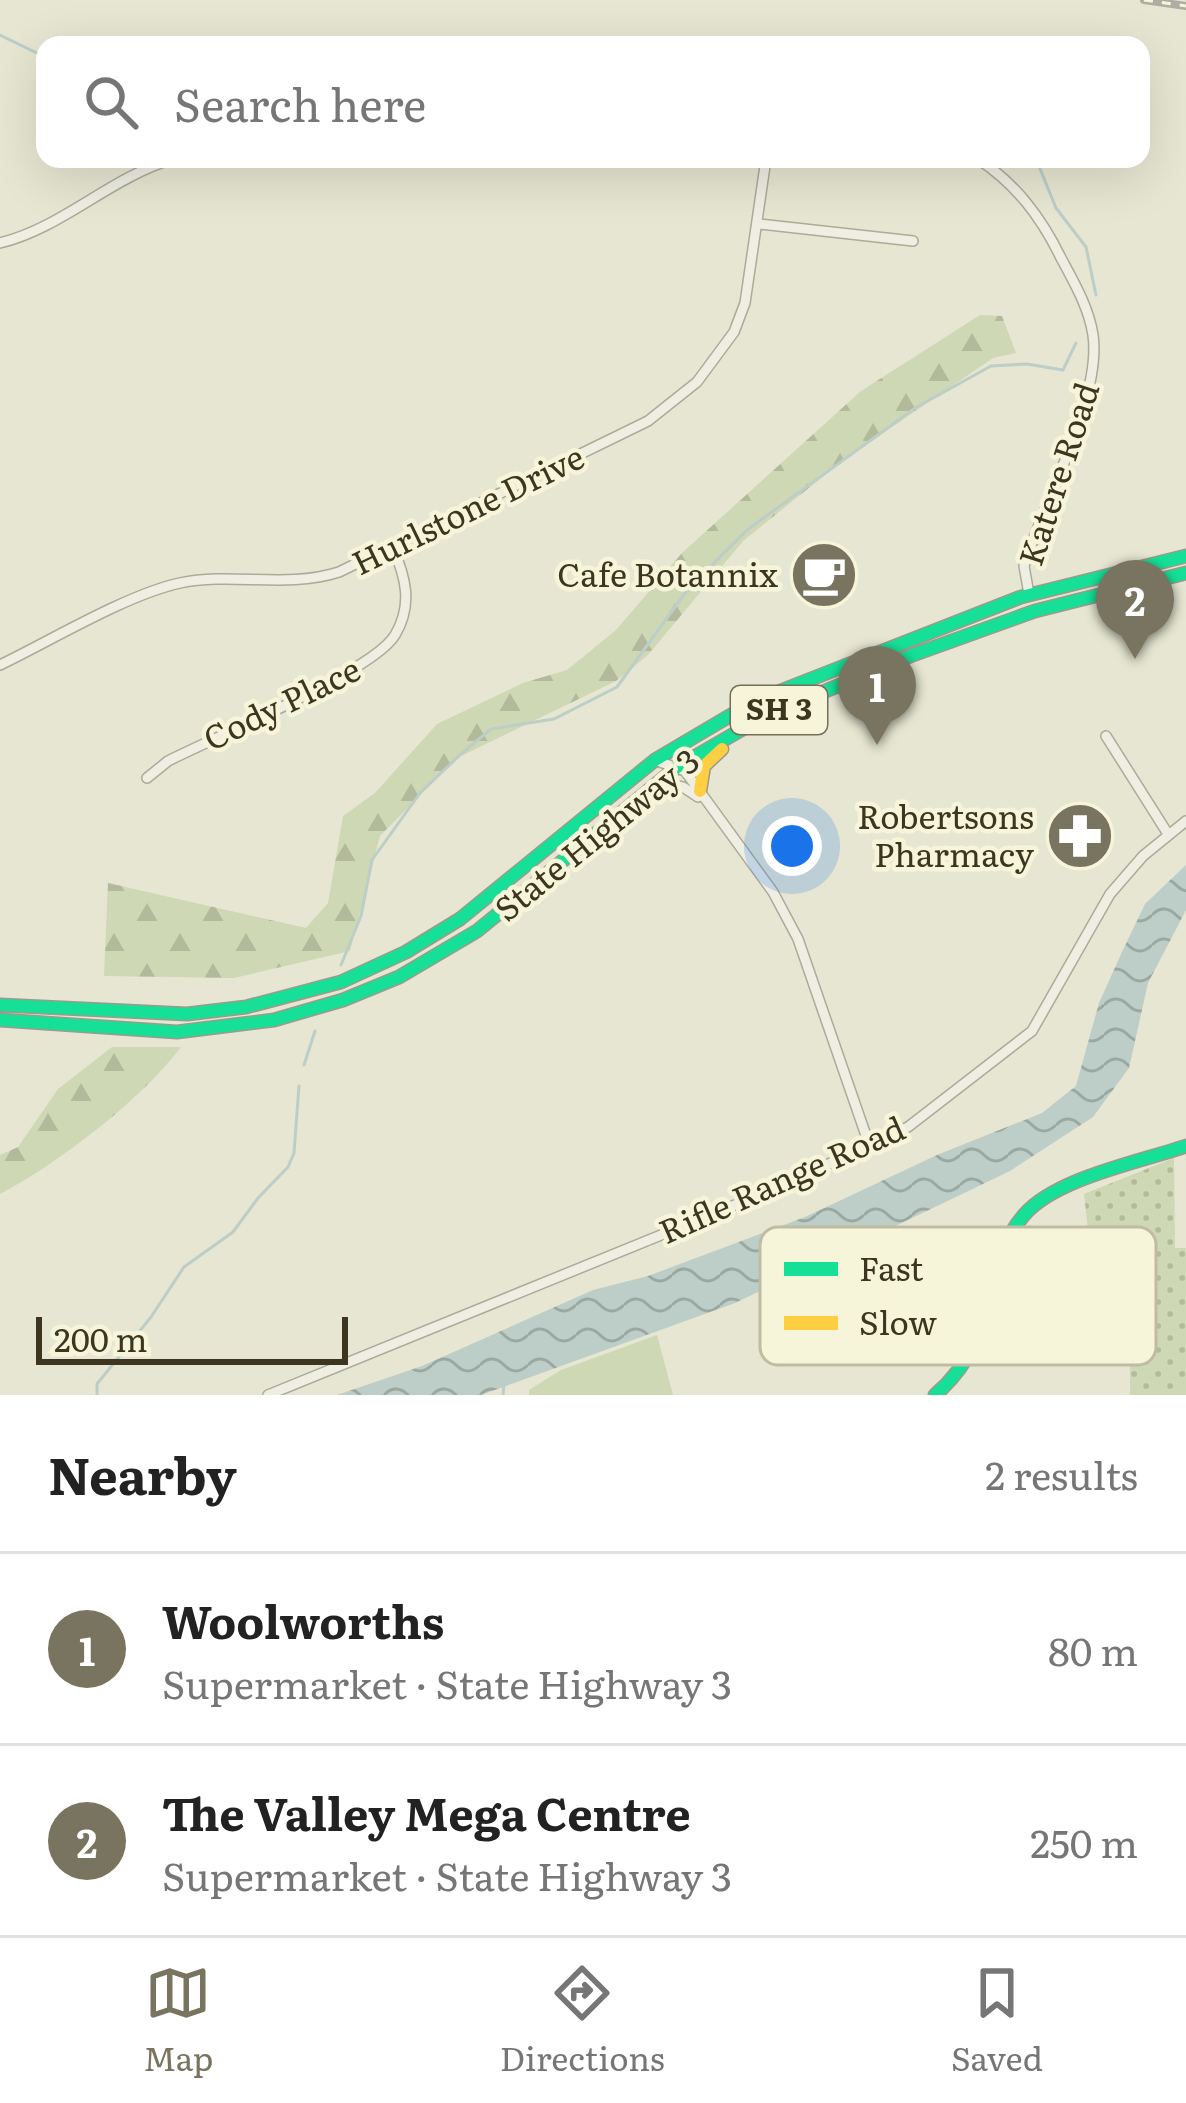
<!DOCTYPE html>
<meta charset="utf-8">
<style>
:root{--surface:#fff;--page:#f6f6f6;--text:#222;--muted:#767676;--line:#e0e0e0;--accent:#78745f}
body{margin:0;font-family:Literata,serif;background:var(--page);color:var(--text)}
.scale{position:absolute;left:36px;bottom:30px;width:312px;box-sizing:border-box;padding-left:12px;border:6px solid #3c3621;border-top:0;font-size:33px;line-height:42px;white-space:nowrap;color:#3c3621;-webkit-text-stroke:9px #f6f5d9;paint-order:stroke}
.you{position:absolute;left:792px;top:846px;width:42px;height:42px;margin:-30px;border:9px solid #fff;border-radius:50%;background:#1a73e8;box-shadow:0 0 0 18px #1a73e833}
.badge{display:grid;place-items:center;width:78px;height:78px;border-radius:50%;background:var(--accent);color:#fff;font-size:39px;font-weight:700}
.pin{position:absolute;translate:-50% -99px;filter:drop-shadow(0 3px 6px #0008)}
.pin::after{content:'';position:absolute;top:63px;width:42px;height:36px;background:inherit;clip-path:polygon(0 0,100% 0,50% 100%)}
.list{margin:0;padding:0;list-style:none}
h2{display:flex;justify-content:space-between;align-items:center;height:156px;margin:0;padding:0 48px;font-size:51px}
h2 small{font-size:39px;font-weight:400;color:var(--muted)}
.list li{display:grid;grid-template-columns:78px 1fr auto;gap:36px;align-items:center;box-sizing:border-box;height:192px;padding:0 48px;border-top:3px solid var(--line)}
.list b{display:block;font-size:45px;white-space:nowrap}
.list p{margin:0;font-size:39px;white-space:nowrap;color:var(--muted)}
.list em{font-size:39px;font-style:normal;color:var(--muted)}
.icon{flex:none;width:66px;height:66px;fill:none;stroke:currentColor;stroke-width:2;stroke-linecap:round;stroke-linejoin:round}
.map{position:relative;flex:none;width:1186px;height:1395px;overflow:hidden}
.search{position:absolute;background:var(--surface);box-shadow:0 12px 48px #0002;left:36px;right:36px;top:36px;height:132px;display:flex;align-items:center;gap:30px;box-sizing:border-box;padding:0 42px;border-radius:24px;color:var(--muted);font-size:45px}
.sheet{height:540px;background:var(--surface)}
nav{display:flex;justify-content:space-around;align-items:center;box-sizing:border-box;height:168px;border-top:3px solid var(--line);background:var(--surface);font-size:33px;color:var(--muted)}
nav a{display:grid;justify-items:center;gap:6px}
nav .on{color:var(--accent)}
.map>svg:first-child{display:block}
</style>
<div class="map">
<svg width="1186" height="1395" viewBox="0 0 1186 1395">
<defs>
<pattern id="forest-firs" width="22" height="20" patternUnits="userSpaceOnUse" patternTransform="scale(3)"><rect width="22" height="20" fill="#ced8b5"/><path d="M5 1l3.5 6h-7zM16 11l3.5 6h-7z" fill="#b2ba9b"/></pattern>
<pattern id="park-dots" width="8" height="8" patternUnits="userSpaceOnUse" patternTransform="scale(3)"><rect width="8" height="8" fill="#ced8b5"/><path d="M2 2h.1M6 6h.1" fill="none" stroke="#b2ba9b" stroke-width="1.8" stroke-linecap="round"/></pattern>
<pattern id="water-waves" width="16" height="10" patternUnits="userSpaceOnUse" patternTransform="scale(3)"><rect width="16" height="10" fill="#bccec7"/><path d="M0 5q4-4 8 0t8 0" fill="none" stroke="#9aa8a1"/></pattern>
</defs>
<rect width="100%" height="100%" fill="#e6e6d2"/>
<path fill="url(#forest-firs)" d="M980 315 1002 316 1016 353 993 358 841 462 743 541 648 655 616 681 457 758 380 836 350 951 234 978 104 976 108 883 306 928 328 903 343 816 375 793 437 724 523 683 567 670 616 630 682 553 861 391Z
M112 1047H181C140 1101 60 1162 0 1194V1155L18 1147 58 1089Z"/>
<path fill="url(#park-dots)" d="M1174 1158 1175 1248H1186V1395H1130V1324L1090 1316 1076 1308C1071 1291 1082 1278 1092 1265L1084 1194Z"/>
<path fill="#ced8b5" d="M657 1335 673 1395H529V1390L561 1370Z"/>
<path fill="url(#water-waves)" d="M1186 865V910L1148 983 1129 1068 1093 1117 1010 1171 735 1303 481 1395H337L422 1366 593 1290 648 1276 805 1217 937 1155 1042 1113 1076 1086 1099 1003 1122 952 1145 904Z"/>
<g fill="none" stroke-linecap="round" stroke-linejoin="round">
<path stroke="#bccec7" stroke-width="3" d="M0 35 45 57
M809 45 849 41 865 45
M1036 159 1056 208 1086 247 1096 295
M341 965 361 916 372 860 420 793 461 754 491 729 554 719 617 687 688 589 747 530 915 408 991 366 1027 364 1063 370 1076 343
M304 1065 315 1031
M97 1395V1384L151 1317 184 1267 233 1232 258 1198 288 1167 294 1153 299 1086
M503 1395 504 1383"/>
<defs>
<path id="street" d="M978 159C1016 184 1041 217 1061 258 1074 282 1089 308 1093 335 1102 398 1043 503 1024 566L1029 594
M759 224 913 241
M0 243C62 228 111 177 173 159
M0 665C50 641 128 594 180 583 233 572 286 589 339 572L648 421 697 382 734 332 745 303 766 159
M1106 736 1168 834
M655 760 685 771 773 892 798 939 870 1147
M147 778 168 761C213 738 374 671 395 635 413 605 406 577 392 546
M659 781 683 787 698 797
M268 1395 779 1187 908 1127 1032 1031 1110 894 1143 856 1186 821"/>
<path id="fast" d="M0 1005 187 1014 246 1007 341 982 406 952 460 919 655 760 755 701 1021 597 1186 556
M0 1020 177 1032 274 1020 343 1000 399 977 477 931 677 767 765 716 910 656 1035 611 1186 573
M935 1395C1003 1337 977 1269 1024 1215 1056 1178 1140 1162 1186 1146"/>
<path id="slow" d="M700 791 704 766 722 749"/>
</defs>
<use href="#street" stroke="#acab9a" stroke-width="12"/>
<use href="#fast" stroke="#9c9a8a" stroke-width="15"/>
<use href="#slow" stroke="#9c9a8a" stroke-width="15"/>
<use href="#street" stroke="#eeeee3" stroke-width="9"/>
<use href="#fast" stroke="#16e098" stroke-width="12"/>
<use href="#slow" stroke="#ffcf43" stroke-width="12"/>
<defs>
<path id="rail" d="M1144 0 1186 6"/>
</defs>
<use href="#rail" stroke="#aeada3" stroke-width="8"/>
<use href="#rail" stroke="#f6f5d9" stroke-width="3" stroke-dasharray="9" stroke-linecap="butt"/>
</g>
<defs>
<symbol id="cafe-disc" viewBox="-11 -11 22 22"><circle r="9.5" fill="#78745f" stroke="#f6f5d9"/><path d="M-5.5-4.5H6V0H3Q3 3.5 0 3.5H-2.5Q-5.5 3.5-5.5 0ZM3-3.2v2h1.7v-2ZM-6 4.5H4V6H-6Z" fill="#fff"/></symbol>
<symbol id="pharmacy-disc" viewBox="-11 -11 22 22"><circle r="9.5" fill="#78745f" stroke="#f6f5d9"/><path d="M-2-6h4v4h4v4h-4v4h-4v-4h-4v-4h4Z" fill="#fff"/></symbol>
</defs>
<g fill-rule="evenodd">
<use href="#cafe-disc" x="786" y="537" width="76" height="76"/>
<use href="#pharmacy-disc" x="1042" y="798" width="76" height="76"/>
</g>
<g text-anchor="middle" stroke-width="9" stroke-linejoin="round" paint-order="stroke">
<rect fill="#f6f5d9" stroke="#746f58" stroke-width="3" x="731" y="686" width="96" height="48" rx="9"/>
<g font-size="30" font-weight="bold" fill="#3c3621">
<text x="779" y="720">SH 3</text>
</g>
<g font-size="33" fill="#3c3621" stroke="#f6f5d9">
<text transform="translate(1059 474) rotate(-72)" y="12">Katere Road</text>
<text transform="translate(468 510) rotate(-26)" y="12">Hurlstone Drive</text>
<text transform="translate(282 704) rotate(-26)" y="12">Cody Place</text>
<text transform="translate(597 835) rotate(-39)" y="12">State Highway 3</text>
<text transform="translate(782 1180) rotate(-24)" y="12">Rifle Range Road</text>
</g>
<g font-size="33" fill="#3c3621" stroke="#f6f5d9" text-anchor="end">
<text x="778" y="587">Cafe Botannix</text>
<text x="1034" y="829">Robertsons<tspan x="1034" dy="38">Pharmacy</tspan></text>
</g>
</g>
<rect x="760" y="1227" width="396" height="138" rx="18" fill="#f6f5d9" stroke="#bebca2" stroke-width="3"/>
<rect x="784" y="1262" width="54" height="14" fill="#16e098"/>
<rect x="784" y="1316" width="54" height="14" fill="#ffcf43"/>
<g font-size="33" fill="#3c3621">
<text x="859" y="1281">Fast</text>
<text x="859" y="1335">Slow</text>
</g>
</svg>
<div class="scale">200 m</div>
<div class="you"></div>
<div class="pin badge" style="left:877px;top:745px">1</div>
<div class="pin badge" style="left:1135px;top:659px">2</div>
<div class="search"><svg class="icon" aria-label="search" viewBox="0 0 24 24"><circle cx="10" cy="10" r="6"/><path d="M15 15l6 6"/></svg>Search here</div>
</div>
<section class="sheet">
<h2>Nearby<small>2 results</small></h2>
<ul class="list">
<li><span class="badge">1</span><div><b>Woolworths</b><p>Supermarket · State Highway 3</p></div><em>80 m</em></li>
<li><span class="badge">2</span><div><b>The Valley Mega Centre</b><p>Supermarket · State Highway 3</p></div><em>250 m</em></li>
</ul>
</section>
<nav>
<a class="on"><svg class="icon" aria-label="map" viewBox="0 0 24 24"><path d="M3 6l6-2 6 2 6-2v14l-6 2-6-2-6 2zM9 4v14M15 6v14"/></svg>Map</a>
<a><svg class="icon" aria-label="directions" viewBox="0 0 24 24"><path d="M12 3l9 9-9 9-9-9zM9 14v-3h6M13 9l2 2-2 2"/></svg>Directions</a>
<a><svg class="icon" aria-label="saved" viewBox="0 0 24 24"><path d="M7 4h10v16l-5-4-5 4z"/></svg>Saved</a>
</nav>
